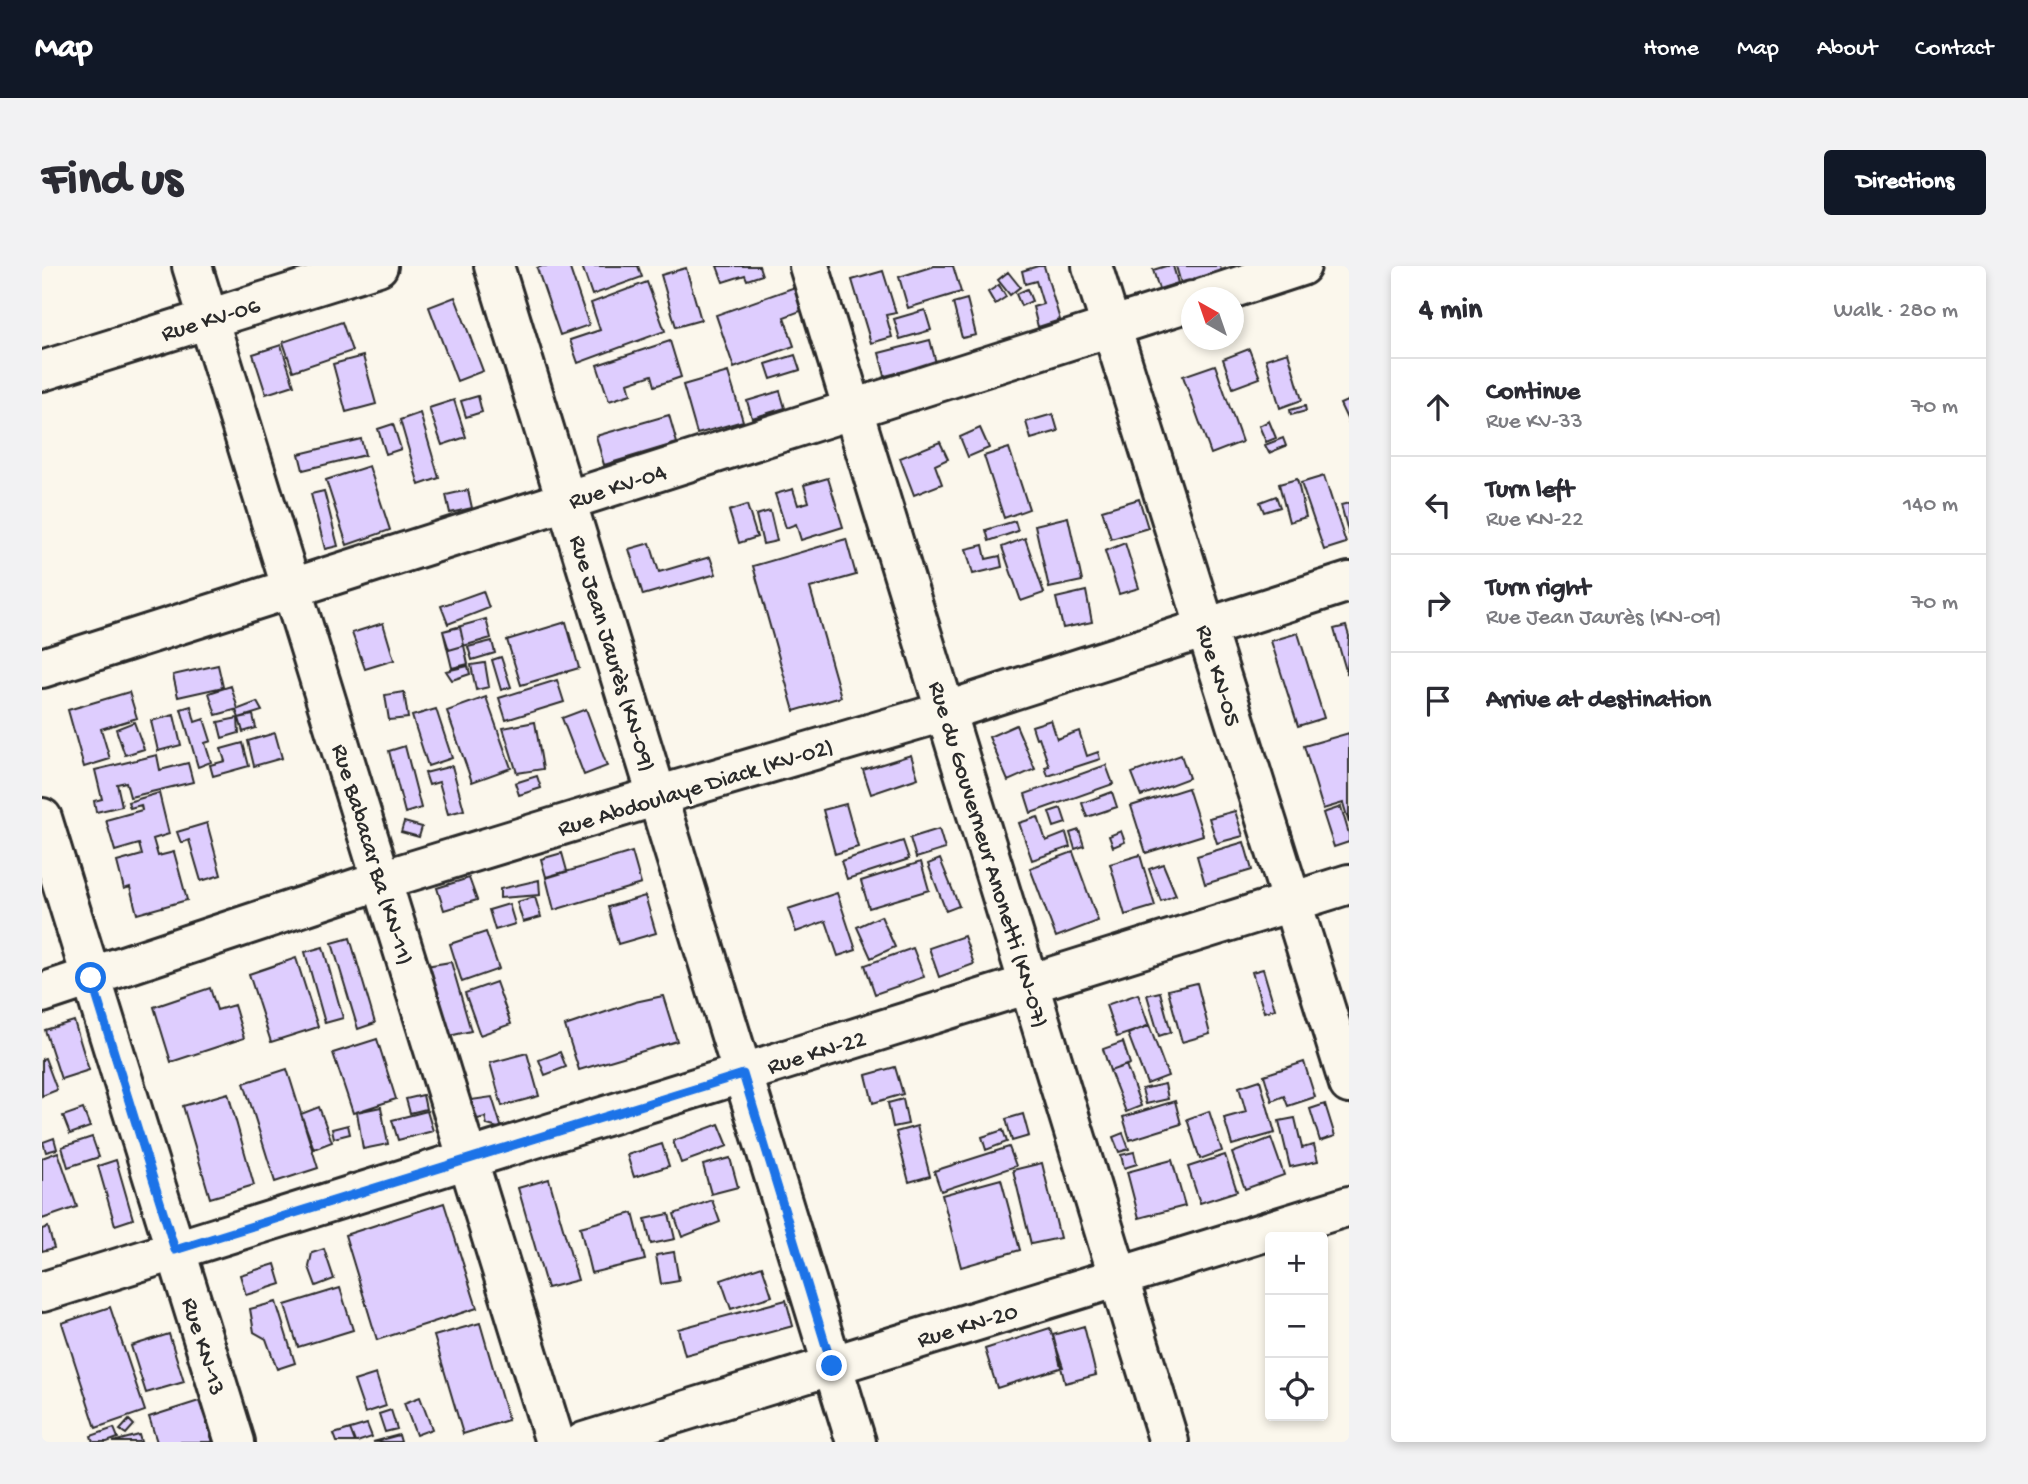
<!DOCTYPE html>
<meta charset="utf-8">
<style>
:root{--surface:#fff;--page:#f2f2f3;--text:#2b2b33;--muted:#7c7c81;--line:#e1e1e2;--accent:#111827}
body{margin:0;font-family:"Gochi Hand",sans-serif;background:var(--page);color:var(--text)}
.controls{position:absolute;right:21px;bottom:21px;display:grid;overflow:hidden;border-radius:7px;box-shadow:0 4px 10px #0003}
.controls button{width:63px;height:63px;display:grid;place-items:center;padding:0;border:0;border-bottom:2px solid var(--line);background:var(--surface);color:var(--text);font:35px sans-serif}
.compass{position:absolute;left:1139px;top:21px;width:63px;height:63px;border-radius:50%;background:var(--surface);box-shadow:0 4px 10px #0003;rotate:320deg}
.stop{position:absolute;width:21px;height:21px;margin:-16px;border:5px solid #1a73e8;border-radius:50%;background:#fff}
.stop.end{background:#1a73e8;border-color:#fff;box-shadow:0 2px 7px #0008}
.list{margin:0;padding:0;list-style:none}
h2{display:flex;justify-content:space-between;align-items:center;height:91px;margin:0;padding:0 28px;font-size:30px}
h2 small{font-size:23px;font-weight:400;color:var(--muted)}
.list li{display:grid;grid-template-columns:46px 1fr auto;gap:21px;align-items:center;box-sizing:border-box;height:98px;padding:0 28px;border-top:2px solid var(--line)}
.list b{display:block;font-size:26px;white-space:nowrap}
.list p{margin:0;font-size:23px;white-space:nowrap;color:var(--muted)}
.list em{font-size:23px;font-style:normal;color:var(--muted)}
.icon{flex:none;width:38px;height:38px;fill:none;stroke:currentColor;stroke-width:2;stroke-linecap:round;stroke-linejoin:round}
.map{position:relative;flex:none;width:1307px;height:1176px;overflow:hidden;border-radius:7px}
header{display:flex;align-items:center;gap:42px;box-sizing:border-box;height:98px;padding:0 35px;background:var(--accent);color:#fff}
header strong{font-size:33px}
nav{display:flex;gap:38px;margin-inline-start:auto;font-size:24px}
.intro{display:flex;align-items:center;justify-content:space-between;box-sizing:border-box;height:168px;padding:0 42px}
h1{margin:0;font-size:49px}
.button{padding:18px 32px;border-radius:7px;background:var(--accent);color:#fff;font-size:24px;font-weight:700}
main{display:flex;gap:42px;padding:0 42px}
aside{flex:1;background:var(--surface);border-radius:7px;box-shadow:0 4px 10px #0003}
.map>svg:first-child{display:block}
</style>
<header>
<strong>Map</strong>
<nav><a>Home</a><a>Map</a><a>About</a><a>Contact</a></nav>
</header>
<div class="intro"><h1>Find us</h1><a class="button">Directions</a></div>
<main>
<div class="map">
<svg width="1307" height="1176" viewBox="0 0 1307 1176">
<rect width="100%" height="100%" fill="#fbf7ec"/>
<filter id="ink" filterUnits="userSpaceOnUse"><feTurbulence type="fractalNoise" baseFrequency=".0143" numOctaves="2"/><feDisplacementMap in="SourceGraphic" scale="14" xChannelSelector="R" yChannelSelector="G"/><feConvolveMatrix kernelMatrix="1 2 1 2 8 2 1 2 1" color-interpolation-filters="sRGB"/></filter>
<g filter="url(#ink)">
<path fill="#decdfe" stroke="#2b2b2b" stroke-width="2" d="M500 0H527L547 59 518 69 495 2Z
M540 0H596L600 11 550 29Z
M675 0H717L720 9 705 14 703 9 681 16Z
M892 0H911L919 26 866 42 857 11Z
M996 0H1002L1018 54 996 61 991 41 1001 38 994 15 983 18 980 5Z
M1124 0H1131L1136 17 1117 23 1111 4Z
M1134 0H1178L1180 9 1140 21Z
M644 2 659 54 634 61 619 9Z
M841 5 854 47 844 49 850 71 829 77 810 14Z
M966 6 978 21 968 29 956 14Z
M605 16 623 65 536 97 528 74 558 64 549 37Z
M957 19 964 31 953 38 946 26Z
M756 20 764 43 742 51 752 80 692 102 674 49Z
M985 23 990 35 979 40 974 28Z
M413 31 441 105 415 115 387 41Z
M925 33 934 69 920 72 911 37Z
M883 44 889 64 858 73 852 53Z
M300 56 310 85 251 105 241 76Z
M888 74 894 97 843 110 837 87Z
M628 75 639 111 613 120 610 109 586 117 589 128 567 135 555 99Z
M239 79 252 119 224 128 211 88Z
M1207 83 1218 112 1191 122 1181 93Z
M1246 86 1260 134 1238 142 1224 93Z
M753 89 758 104 729 113 724 98Z
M321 90 334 138 304 146 291 98Z
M1173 99 1200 176 1169 188 1141 110Z
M686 106 701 155 655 168 641 119Z
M738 125 743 142 710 152 705 135Z
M436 130 440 146 424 151 419 135Z
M412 134 424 171 400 179 387 142Z
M1307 134V157L1298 138Z
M1263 140 1264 145 1249 149 1248 144Z
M378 147 397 212 377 219 358 154Z
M1011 148 1016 165 989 173 984 156Z
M627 149 635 177 562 199 554 170Z
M1227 155 1234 172 1224 176 1217 160Z
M351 158 359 183 344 188 336 163Z
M938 162 947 182 926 191 918 171Z
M1241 172 1244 180 1227 187 1223 179Z
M319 173 323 189 261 204 257 188Z
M898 176 906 193 893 199 900 218 872 229 858 192Z
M967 182 987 243 962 252 942 190Z
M327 200 348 264 305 279 284 214Z
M1282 210 1304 277 1282 284 1259 217Z
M786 212 801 261 759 274 754 258 744 262 733 228 751 223 756 239 767 236 762 219Z
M1255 213 1264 251 1247 256 1237 218Z
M426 224 430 242 408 247 404 229Z
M282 225 296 280 283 283 269 228Z
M1234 230 1238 241 1222 246 1218 236Z
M1097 233 1106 262 1069 273 1060 244Z
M1307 237V269L1299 239Z
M705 239 715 271 697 277 687 245Z
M728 245 735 275 721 278 714 249Z
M1026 251 1040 315 1007 322 993 259Z
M973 255 976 265 947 275 944 264Z
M983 272 1002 327 979 335 960 281Z
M804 273 814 309 768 322 799 431 752 445 711 300Z
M608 277 617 306 668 291 674 308 601 329 587 283Z
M1083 277 1097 322 1077 328 1063 285Z
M941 279 944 293 958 290 960 301 931 308 924 283Z
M441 325 447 342 406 358 399 340Z
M1044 325 1050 356 1021 362 1014 332Z
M444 353 449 372 407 384 401 365Z
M524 356 537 402 479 419 465 374Z
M341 357 352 394 323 403 310 367Z
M1304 360 1307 370 1305 408 1292 363Z
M418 361 426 398 410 402 401 365Z
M1256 367 1282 452 1256 460 1229 375Z
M450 375 453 387 430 394 426 381Z
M459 391 469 421 459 424 450 394Z
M443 397 447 421 434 424 429 399Z
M176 399 181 421 136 431 131 409Z
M426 400 428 408 410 414 404 405Z
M515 414 522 436 464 454 457 432Z
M189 420 196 443 174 449 167 427Z
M87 426 95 452 59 463 68 493 42 501 26 444Z
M362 426 366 452 347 454 343 429Z
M444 431 469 502 430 516 405 445Z
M215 436 220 445 197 452 194 444Z
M149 440 153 456 162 453 169 475 163 477 169 496 156 501 139 443Z
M394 443 410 492 386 500 370 450Z
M544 443 565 500 542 509 520 452Z
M132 449 139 479 116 485 109 455Z
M211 449 214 462 201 466 197 452Z
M196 452 197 467 180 472 176 456Z
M1009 454 1015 473 1037 465 1045 490 1056 486 1058 493 1006 510 1003 501 1007 500 997 471 994 472 990 460Z
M92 456 102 483 83 489 74 463Z
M493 456 501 503 475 507 461 462Z
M974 459 993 503 966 515 947 471Z
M233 467 240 492 212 500 206 475Z
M1307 467V557L1301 537 1281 543 1262 480Z
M201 477 207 500 171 510 168 499 183 495 179 483Z
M363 480 379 542 363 547 347 485Z
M115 489 118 504 146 497 151 516 88 531 84 516 75 518 80 540 54 546 52 535 60 533 53 504Z
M869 489 876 512 829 528 821 504Z
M1139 489 1147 512 1099 530 1090 507Z
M1064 499 1071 518 989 547 983 528Z
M410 500 422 544 406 548 397 516 387 519 383 507Z
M495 510 499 522 477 529 473 517Z
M1146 522 1161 569 1104 587 1089 540Z
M1070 526 1075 541 1045 551 1040 537Z
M117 527 127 568 111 573 116 590 132 586 145 634 95 648 88 621 82 623 75 596 100 589 97 578 73 585 64 554 100 544 99 539 88 542 86 536Z
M804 538 816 581 793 588 781 544Z
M1299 541 1307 568V576L1292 581 1281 547Z
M1019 542 1024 557 1012 561 1007 546Z
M1193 545 1201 570 1175 577 1167 552Z
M996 551 1004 575 1024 567 1028 581 990 594 977 557Z
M362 556 380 561 377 571 359 566Z
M165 557 179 609 159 615 147 574 139 577 135 566Z
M897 563 903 583 874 592 868 572Z
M1037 564 1042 580 1033 583 1028 567Z
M1079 565 1083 576 1071 581 1067 570Z
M861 575 867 593 805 613 799 595Z
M1202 576 1210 604 1163 618 1155 590Z
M590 586 599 618 512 644 504 612Z
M1031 586 1056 655 1014 671 988 602Z
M520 587 525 605 504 611 499 593Z
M1098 589 1113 640 1083 649 1068 598Z
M898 593 917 640 904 645 886 598Z
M879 596 887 624 827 642 819 615Z
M1121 598 1134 629 1119 635 1107 603Z
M427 612 435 634 402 644 395 622Z
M497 614 498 629 458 632V623Z
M795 627 814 684 796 690 784 655 754 666 746 643Z
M603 630 614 667 576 678 566 641Z
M493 631 499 651 481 656 475 636Z
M467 638 473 658 453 664 447 644Z
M839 650 853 681 829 692 815 661Z
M444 666 457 703 420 716 408 678Z
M922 670 932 698 897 711 887 682Z
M308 672 333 757 316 763 290 677Z
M281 681 301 752 283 757 263 686Z
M871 682 882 711 833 728 823 699Z
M254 692 276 761 229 776 207 708Z
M409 696 429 765 394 773 371 702Z
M1221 703 1233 743 1222 746 1210 706Z
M454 716 469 758 438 769 423 727Z
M1155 717 1168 768 1140 776 1126 724Z
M168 722 175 744 192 739 202 772 129 796 112 741Z
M1118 726 1129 766 1117 770 1105 729Z
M1096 728 1107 760 1075 771 1064 739Z
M621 730 635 775 537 804 523 760 593 736Z
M32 755 47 804 19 813 3 764Z
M1107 759 1126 810 1105 818 1086 768Z
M335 773 354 833 311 847 291 787Z
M1081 776 1088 798 1068 805 1061 783Z
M518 786 524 801 503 809 497 794Z
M485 787 497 830 460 840 448 797Z
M3 792 15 824 0 830V793Z
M1262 796 1273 831 1246 840 1242 830 1230 835 1222 809Z
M1084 799 1099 840 1084 846 1068 805Z
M853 801 861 828 831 837 824 809Z
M245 803 276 902 233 916 202 817Z
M1218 814 1233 867 1190 879 1182 852 1204 846 1197 821Z
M1123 818 1126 833 1104 838 1100 823Z
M186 827 212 919 168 932 141 840Z
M381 829 384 843 368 847 364 833Z
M450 831 460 863 445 859 443 851 425 856 422 835Z
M861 833 866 858 851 861 846 837Z
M1133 835 1139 858 1088 874 1081 851Z
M1283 838 1293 870 1278 875 1268 843Z
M277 841 290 876 272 883 259 848Z
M339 841 346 878 321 883 315 846Z
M41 843 48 861 28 868 21 850Z
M385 845 391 865 356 874 350 854Z
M1167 845 1180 885 1158 893 1145 853Z
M981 848 987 870 970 875 964 853Z
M1253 852 1260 882 1272 879 1276 895 1248 901 1237 855Z
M677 858 686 880 639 897 631 875Z
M306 859 308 868 292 872 290 863Z
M875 860 888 910 867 916 854 866Z
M961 864 965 876 944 884 940 871Z
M1081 867 1087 883 1077 886 1071 871Z
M50 871 57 891 26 901 20 881Z
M12 872 15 883 4 886 1 876Z
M1229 872 1242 909 1203 923 1190 887Z
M620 878 627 900 592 911 585 889Z
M967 881 974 900 899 925 892 905Z
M16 886 35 941 0 953V892Z
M1092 886 1095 898 1082 902 1079 889Z
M1183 889 1195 925 1158 937 1146 901Z
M688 892 696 921 669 928 661 899Z
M74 894 91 953 73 959 56 900Z
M1130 894 1143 940 1097 952 1085 906Z
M1000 897 1018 972 989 978 971 904Z
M507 913 536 1014 505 1022 476 922Z
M959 913 978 984 919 1001 900 929Z
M670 934 678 956 640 971 632 948Z
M402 937 435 1042 335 1074 303 969Z
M591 947 603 994 549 1007 538 961Z
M627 948 633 973 609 978 603 953Z
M6 961 12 982 0 985V963Z
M282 983 292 1013 274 1020 267 1001 270 987Z
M632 986 637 1015 619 1018 614 989Z
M233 998 239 1018 204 1029 198 1009Z
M720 1000 730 1030 689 1043 679 1014Z
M298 1022 311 1064 256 1081 243 1039Z
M744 1034 751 1060 643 1089 636 1063Z
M234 1036 253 1097 235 1103 224 1073 212 1066 208 1043Z
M68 1041 103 1145 54 1162 20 1057Z
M438 1057 466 1154 421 1168 392 1070Z
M1042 1060 1054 1109 1023 1117 1011 1069Z
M1008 1062 1021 1101 955 1122 943 1083Z
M127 1068 142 1116 104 1127 89 1080Z
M334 1108 344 1140 323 1147 312 1115Z
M378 1131 390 1163 374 1169 362 1137Z
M157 1135 171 1176H115L107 1151Z
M349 1144 355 1163 343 1166 337 1148Z
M87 1154 92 1159 84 1168 78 1164Z
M325 1158 330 1171 315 1176H295L292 1168Z
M72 1162 76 1172 65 1176H51L49 1170Z
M308 1163 313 1176H295L292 1168Z
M97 1169 99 1176H71Z
M357 1169 359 1176H331Z"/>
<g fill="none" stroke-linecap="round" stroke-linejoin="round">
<defs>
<path id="minor" d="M150 0 513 1176
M452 0 814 1176
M767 0 1127 1176
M1050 0 1307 818
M1161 32 1259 0
M0 105 336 0
M0 402 1150 35
M0 552 193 1176
M0 727 340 614 615 530 905 445 1307 316
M0 1026 1307 618
M542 1176 1307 940"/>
</defs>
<use href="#minor" stroke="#2b2b2b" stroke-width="44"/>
<use href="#minor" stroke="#fbf7ec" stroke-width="38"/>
</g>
</g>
<g fill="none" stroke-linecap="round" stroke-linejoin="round" filter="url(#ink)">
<path stroke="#1a73e8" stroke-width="9" d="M49 712 133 984 701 808 790 1100"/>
</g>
<g text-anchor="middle" stroke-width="5" stroke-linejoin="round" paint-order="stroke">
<g font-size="24" fill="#2b2b2b" stroke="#fbf7ec">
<text transform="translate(168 52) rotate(-17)" y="8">Rue KV-06</text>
<text transform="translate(575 219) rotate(-18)" y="8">Rue KV-04</text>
<text transform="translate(572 387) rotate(73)" y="8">Rue Jean Jaurès (KN-09)</text>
<text transform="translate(1178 409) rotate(73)" y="8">Rue KN-05</text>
<text transform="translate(653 520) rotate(-17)" y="8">Rue Abdoulaye Diack (KV-02)</text>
<text transform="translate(332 588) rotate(73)" y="8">Rue Babacar Ba (KN-11)</text>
<text transform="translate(948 588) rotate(73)" y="8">Rue du Gouverneur Anonetti (KN-07)</text>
<text transform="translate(774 785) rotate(-17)" y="8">Rue KN-22</text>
<text transform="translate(925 1058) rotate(-17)" y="8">Rue KN-20</text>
<text transform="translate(163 1080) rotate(73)" y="8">Rue KN-13</text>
</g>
</g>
</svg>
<div class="controls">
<button>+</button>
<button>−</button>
<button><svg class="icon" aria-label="locate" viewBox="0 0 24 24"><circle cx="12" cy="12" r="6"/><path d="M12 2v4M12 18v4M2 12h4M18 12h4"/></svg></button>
</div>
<svg class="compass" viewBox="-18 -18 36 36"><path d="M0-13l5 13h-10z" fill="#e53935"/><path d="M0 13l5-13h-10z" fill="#7c7c81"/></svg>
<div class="stop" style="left:49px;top:712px"></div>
<div class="stop end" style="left:790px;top:1100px"></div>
</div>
<aside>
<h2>4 min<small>Walk · 280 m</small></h2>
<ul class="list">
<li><svg class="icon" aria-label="ahead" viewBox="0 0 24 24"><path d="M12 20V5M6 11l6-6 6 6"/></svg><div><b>Continue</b><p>Rue KV-33</p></div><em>70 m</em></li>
<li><svg class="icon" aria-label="left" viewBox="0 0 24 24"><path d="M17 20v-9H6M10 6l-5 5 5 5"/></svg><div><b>Turn left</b><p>Rue KN-22</p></div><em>140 m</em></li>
<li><svg class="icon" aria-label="right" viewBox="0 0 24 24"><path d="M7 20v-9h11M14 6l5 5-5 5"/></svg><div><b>Turn right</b><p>Rue Jean Jaurès (KN-09)</p></div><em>70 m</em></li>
<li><svg class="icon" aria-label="arrive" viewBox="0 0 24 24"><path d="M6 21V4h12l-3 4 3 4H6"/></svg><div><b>Arrive at destination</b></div></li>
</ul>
</aside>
</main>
